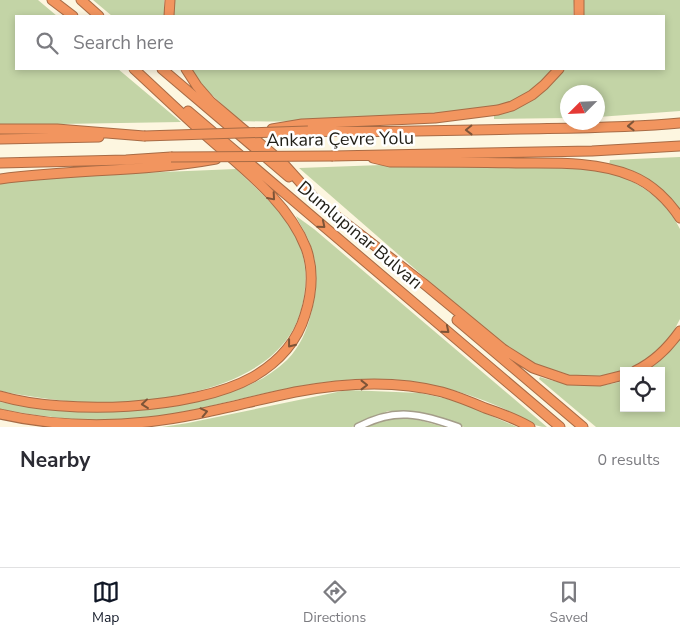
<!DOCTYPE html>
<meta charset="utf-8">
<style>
:root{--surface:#fff;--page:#f7f7f7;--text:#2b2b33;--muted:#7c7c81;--line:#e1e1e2;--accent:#111827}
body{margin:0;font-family:"Nunito Sans",sans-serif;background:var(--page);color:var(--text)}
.controls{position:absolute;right:15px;bottom:15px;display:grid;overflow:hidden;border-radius:0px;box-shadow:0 2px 8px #0003}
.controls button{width:45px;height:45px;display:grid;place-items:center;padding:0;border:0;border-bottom:1px solid var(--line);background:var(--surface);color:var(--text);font:25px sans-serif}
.compass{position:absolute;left:560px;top:85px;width:45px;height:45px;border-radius:50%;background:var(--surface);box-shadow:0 2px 8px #0003;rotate:246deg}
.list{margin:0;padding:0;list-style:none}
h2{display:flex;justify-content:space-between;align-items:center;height:65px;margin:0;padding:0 20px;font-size:21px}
h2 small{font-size:16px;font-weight:400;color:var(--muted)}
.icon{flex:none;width:28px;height:28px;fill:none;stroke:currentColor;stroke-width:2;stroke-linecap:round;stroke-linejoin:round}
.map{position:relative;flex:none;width:680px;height:427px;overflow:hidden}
.search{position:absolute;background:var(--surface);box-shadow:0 2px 8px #0003;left:15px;right:15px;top:15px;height:55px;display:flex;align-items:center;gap:12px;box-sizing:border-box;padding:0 18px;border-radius:0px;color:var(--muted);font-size:19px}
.sheet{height:140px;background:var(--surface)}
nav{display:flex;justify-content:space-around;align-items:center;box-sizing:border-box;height:70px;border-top:1px solid var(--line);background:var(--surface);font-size:14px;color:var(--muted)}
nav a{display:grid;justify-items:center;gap:2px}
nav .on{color:var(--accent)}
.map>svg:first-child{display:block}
</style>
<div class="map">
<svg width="680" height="427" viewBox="0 0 680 427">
<rect width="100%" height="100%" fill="#fdf6e0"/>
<path fill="#c3d4a6" d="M0 0H38L57 16H16V69H118L181 122 0 125Z
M93 0H164V16H112Z
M174 0H574V1L573 16H174Z
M584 0H680V111L598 117V92H568L567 118 494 119V116C526 105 542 95 564 69H664V16H583Z
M190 69H552C538 86 522 99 501 106 483 112 462 111 444 113 376 120 308 123 240 121L198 82Z
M680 157V210C659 183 639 178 609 165L610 160Z
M382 165 585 168C624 172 662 192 680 229V319L670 338 658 350 648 358 634 366 618 372 595 377 566 376 544 370 522 357 484 329 299 168Z
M236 169C281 212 319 242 301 310 282 380 187 398 124 402 83 405 41 399 0 391V184L22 180 90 175Z
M296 216 314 229 547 427C530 427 516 413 500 407 463 391 422 380 382 379 301 377 233 405 155 417 106 425 48 418 0 409V402C62 413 122 415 184 403 221 397 259 387 287 360 300 347 307 330 311 314 317 291 319 269 311 247 308 236 301 227 296 216Z
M680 339V427H596L539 379 540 377C569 386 595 389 624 381V408H661V371H645L660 361Z
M347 390 420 393 457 401 517 427H464L416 412 388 411 352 427H162L188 423Z
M412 418 444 427H366L390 419Z"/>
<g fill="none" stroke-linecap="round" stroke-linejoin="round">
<defs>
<path id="minor" d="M358 427C396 407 419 414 458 427"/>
<path id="highway" d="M52 0 73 16
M81 0 99 16
M169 16 170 0
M579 16V0
M162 69 289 177
M186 69 197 86 211 102 282 162 317 201 423 283 503 349 533 368 568 380 600 381 624 375
M188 111 560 427
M0 129H57L144 136
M272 129 302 124 435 118 498 110 512 106 532 95 544 85 559 69
M308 131C379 133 450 130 521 129 574 128 627 128 680 123
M0 139 99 137
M333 156 592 151 680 146
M373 158 390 162C432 162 474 162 516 163 554 163 597 161 632 176 652 184 669 201 680 218
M0 163 126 160 171 157
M0 179C72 169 145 172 216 159
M457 320 583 427
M635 371C654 362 668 348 680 331
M0 396C66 415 192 411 253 377 277 363 297 342 305 315 312 293 314 270 306 248 289 204 246 171 212 141 185 117 160 93 134 69
M0 414C48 425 98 427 147 422 197 417 246 402 295 392 342 383 396 380 442 392 456 396 471 402 485 408 500 413 516 419 530 427"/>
</defs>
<use href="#minor" stroke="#a49d89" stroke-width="9"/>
<use href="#highway" stroke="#a86b45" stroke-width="11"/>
<use href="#minor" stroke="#fff" stroke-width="6"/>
<use href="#highway" stroke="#f2955f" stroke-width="9"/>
<defs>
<path id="highway-bridge" d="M144 136 308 131
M171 157 333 156"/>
</defs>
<use href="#highway-bridge" stroke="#a86b45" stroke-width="11" stroke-linecap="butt"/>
<use href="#highway-bridge" stroke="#f2955f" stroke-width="9"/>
</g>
<defs><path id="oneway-chevron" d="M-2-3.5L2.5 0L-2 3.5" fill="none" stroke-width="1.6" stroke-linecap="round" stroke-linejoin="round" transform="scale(1.25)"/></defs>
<g stroke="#7e5437">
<use href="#oneway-chevron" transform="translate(631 126) rotate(178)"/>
<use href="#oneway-chevron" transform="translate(469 130) rotate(179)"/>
<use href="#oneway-chevron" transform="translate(272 197) rotate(49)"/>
<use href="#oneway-chevron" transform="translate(322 225) rotate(40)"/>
<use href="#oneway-chevron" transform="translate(446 330) rotate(40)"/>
<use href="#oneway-chevron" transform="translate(291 344) rotate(128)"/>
<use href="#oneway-chevron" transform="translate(364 385)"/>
<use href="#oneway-chevron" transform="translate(145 404) rotate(174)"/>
<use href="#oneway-chevron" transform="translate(204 412) rotate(-13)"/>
</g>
<g text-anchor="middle" stroke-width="5" stroke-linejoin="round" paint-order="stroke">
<g font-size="18" fill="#201e16" stroke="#fff">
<text transform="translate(340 139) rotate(-1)" y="6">Ankara Çevre Yolu</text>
<text transform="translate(360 235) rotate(40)" y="6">Dumlupınar Bulvarı</text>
</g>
</g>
</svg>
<div class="controls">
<button><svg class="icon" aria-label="locate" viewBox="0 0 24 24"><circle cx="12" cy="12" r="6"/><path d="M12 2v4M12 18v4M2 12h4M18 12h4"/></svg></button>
</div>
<svg class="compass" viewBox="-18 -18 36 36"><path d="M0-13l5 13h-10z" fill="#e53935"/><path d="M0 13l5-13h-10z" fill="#7c7c81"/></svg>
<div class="search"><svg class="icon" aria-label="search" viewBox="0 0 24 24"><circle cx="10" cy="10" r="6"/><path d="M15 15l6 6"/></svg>Search here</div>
</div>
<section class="sheet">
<h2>Nearby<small>0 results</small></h2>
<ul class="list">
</ul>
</section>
<nav>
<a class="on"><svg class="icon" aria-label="map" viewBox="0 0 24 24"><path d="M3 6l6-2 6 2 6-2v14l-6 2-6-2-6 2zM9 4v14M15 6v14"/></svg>Map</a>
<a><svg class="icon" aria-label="directions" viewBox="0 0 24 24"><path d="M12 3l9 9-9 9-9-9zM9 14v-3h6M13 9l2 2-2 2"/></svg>Directions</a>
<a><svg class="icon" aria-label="saved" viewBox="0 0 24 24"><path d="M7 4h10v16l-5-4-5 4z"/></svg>Saved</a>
</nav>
